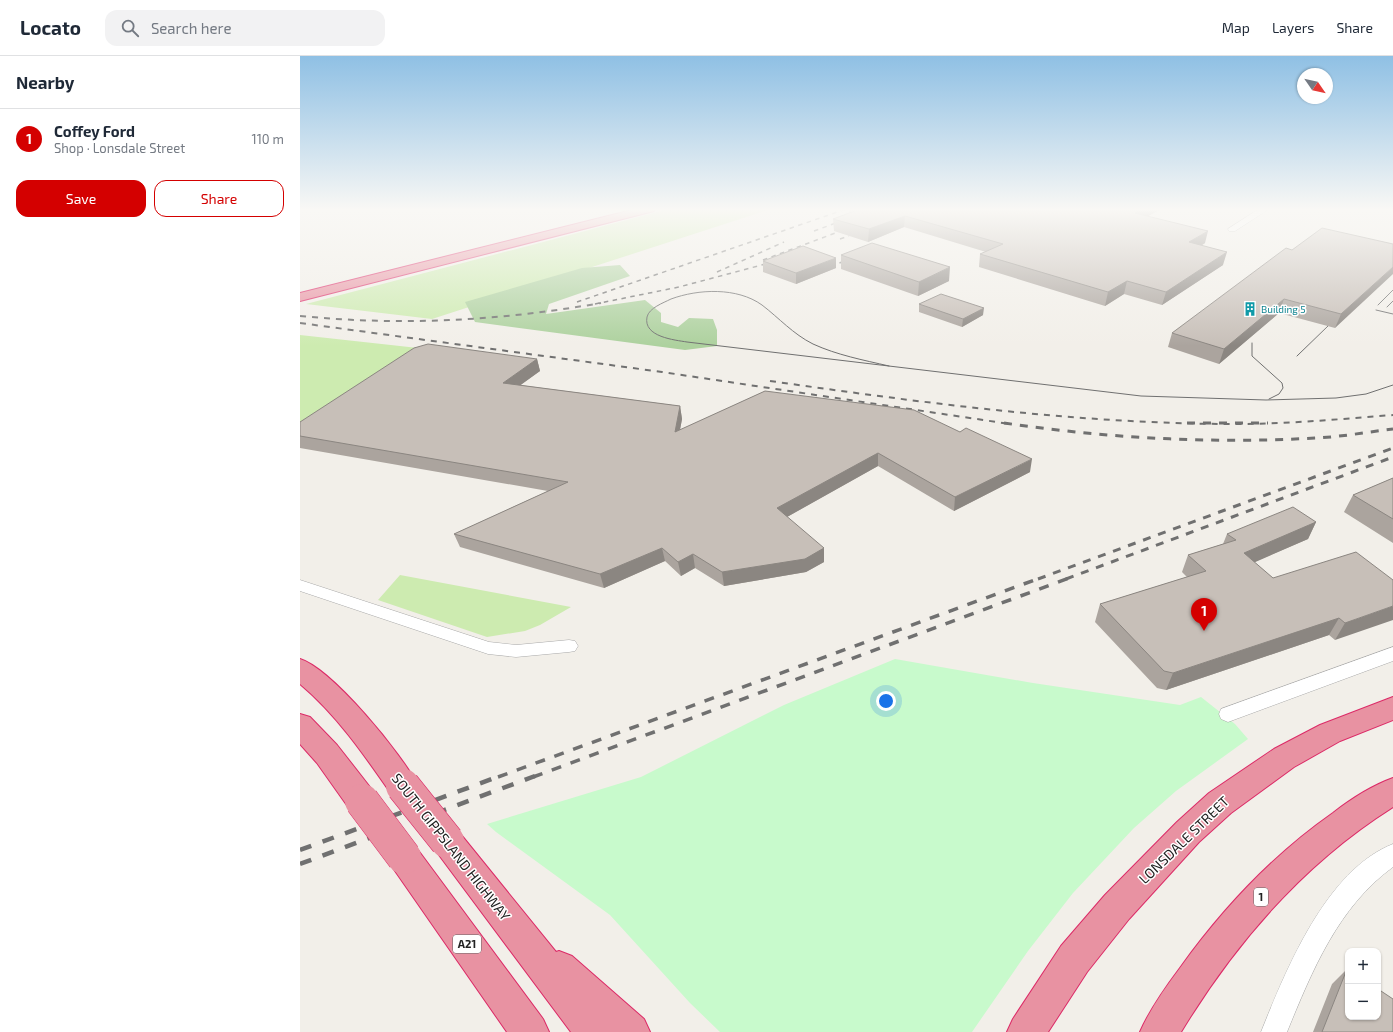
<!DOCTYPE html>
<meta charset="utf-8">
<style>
:root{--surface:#fff;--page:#f2f2f3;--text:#1f2937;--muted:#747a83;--line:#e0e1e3;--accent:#d40000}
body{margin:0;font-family:"Exo 2",sans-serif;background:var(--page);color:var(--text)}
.controls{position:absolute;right:12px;bottom:12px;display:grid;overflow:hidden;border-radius:8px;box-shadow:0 1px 3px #0004}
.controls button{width:36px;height:36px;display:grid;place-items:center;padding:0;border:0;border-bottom:1px solid var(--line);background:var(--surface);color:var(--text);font:20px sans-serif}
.compass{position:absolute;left:997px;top:12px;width:36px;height:36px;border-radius:50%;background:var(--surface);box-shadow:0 1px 3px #0004;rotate:124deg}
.you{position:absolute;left:586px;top:645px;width:14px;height:14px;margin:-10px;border:3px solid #fff;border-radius:50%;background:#1a73e8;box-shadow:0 0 0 6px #1a73e833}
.badge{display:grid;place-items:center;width:26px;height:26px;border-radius:50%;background:var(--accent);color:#fff;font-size:13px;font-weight:700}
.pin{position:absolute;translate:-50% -33px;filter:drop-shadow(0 1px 2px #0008)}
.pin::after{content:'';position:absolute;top:21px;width:14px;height:12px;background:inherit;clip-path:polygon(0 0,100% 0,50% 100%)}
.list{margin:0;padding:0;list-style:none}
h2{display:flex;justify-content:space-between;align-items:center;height:52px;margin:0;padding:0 16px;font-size:17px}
h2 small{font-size:13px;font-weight:400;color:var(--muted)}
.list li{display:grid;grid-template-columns:26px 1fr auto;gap:12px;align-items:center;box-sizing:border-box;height:60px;padding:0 16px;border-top:1px solid var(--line)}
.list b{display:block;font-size:15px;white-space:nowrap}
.list p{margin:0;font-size:13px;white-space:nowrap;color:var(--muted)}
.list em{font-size:13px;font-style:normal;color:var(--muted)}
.actions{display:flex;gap:8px;padding:12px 16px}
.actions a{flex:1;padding:9px 0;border:1px solid var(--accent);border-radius:12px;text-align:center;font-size:14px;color:var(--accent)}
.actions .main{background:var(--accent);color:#fff}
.icon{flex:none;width:22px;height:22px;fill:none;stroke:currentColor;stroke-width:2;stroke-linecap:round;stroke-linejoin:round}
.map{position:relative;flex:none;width:1093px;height:976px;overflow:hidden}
header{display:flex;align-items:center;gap:24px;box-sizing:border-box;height:56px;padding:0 20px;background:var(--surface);border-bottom:1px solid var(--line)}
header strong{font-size:19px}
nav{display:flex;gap:22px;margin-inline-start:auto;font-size:14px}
.search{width:280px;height:36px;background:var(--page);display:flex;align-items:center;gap:10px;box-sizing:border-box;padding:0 14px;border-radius:12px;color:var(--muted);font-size:15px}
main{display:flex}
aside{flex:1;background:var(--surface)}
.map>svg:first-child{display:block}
</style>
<header>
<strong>Locato</strong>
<div class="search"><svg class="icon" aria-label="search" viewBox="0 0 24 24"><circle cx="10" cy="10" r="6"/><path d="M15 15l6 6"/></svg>Search here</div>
<nav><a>Map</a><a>Layers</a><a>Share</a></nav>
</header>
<main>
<aside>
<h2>Nearby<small></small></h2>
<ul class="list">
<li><span class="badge">1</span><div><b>Coffey Ford</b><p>Shop · Lonsdale Street</p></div><em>110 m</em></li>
</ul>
<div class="actions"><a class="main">Save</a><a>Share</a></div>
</aside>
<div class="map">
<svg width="1093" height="976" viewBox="0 0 1093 976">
<rect width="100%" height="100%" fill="#f2efe9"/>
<path fill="#cdebb0" d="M369 153H471L132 263 6 248Z
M0 279 118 292 0 370Z
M100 519 271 551 240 569 225 575 187 581 78 544Z"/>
<path fill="#add19e" d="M320 209 330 220 249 248 246 258 345 244 361 257V266L378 271 389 262 413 263 417 274V290L385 294 175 266 165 246 282 212Z"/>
<path fill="#c8facc" d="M595 603 733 627 880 649 901 641 935 668 948 683 876 735 834 772 773 837 728 895 672 976H420L390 947 310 859 196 776 187 768 341 721 484 649Z"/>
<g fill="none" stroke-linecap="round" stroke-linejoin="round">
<defs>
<path id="street" d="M959 153H969L935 175H929L928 173Z
M0 524 189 586 216 589 269 584 275 585 278 590 275 595 269 596 216 601 188 598 0 535Z
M1093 591V605L928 666 921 663 919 658 921 653Z
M1093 788V811C1038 851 1012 915 987 976H961C986 914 1026 814 1093 788Z"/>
<path id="highway" d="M336 153H355L354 155 0 245V237Z
M0 603C32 613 103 699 118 730L114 739 103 743 92 739C65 700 37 659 0 628Z
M1093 641V664L1040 685 994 711 931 757 899 786 829 863 787 916 748 976H707L713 963 761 890 805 839 877 766 909 737 974 693 1020 669Z
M0 658 10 661 37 689 73 735 77 745 73 755 62 759 51 755 17 707 0 688Z
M1093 722V751C1004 807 935 887 881 976H840C850 953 865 932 880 912 923 852 973 799 1033 757 1051 743 1071 730 1093 722Z
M147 770 158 775 256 896 259 895 272 900 344 963 350 976H271L136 795 131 785 136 775Z
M104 786 115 790 243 963 249 976H207L93 812 88 801 93 790Z"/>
</defs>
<use href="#street" stroke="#a9a9a9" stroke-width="1"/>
<use href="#highway" stroke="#dc2a67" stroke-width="2"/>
<use href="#street" fill="#fff" fill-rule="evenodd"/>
<use href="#highway" fill="#e892a2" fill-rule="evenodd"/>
<path stroke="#707070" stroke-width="1" d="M1078 249 1093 234
M1087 251 1093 245
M1076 254 1093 258
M952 287V300L982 327 983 332 979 338 969 343
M997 300 1028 270
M589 310C563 304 537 299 513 288 493 278 479 262 462 249 437 231 398 233 371 243 363 247 349 252 347 261 343 281 375 284 387 286L841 340 966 344 1036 342 1066 338 1093 329"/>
<path stroke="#707070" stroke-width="1.5" stroke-dasharray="4.5 4.5" stroke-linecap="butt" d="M514 175 544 164
M540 183 549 180
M463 204 538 176
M531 210 542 206
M417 216 484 186
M277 246 546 153
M295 248 379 231 473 206"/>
<path stroke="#707070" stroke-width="2" stroke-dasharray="6 6" stroke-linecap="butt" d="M0 260C104 270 198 265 301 247
M0 267 362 316 710 368
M470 325C625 347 780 368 936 368 989 368 1041 363 1093 359"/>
<path stroke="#707070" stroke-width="3" stroke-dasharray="8 8" stroke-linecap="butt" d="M704 367C807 382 911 388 1015 382 1041 381 1067 376 1093 373
M887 367H968
M738 523 1093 392
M766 523 1093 401"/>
<path stroke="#707070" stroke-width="3.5" stroke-dasharray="10 10" stroke-linecap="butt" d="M198 721 740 522
M233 721 769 522"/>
<path stroke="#707070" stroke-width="4.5" stroke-dasharray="12 12" stroke-linecap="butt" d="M0 794 200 720
M0 808 235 720"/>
<defs>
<path id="highway-bridge" d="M103 730 147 785
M62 745 104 801"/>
</defs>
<use href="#highway-bridge" stroke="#dc2a67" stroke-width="35" stroke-linecap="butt"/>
<use href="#highway-bridge" stroke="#e892a2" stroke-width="34"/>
</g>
<path fill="#aba49e" d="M545 153H861L848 160 905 187 901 190 923 209 862 249 824 238 805 250 679 211 680 198 686 196 604 171 568 186 534 175 533 163 549 157V154Z
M1093 188 1035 272 979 257 919 308 868 291 872 277 992 194Z
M541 199 649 225 618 240 541 213Z
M463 205 536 212 496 228 463 216Z
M619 248 683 259 662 271 619 256Z
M237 303 240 315 220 329 380 350 382 363 380 374 465 335 730 416 654 455 578 410 487 461 524 506 506 516 424 530 395 512 381 520 365 505 304 532 160 491 154 478 248 435 0 392V366Z
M1093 422V487L1044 456 1053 439Z
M1016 466 1008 483 954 506 973 522 1093 524 1035 584 1029 579 866 634 857 632 795 566 800 548 887 521 882 516 888 499 923 488 927 478Z
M1047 913 1093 976H1013L1032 928Z"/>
<path fill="#8b8681" d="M842 153H861L832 169 835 157Z
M605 160 604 171 568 186 569 173Z
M908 175 905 187 885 199 889 186Z
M927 196 923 209 862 249 866 236Z
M536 202V212L496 228V217Z
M650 211 649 225 618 240 619 226Z
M1093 211V218L1035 272 1041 258Z
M827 225 824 238 805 250 808 236Z
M984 243 979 257 919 308 924 293Z
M684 252 683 259 662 271 663 263Z
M237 303 240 315 207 339 203 327Z
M380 350 382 363 377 389 375 376Z
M578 397V410L478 466 477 452Z
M732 403 730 416 654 455 655 441Z
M1016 466 1008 483 937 514 944 497Z
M362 492 365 505 304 532 300 518Z
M524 492V506L506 516 424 530 422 516Z
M393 498 395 512 381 520 378 506Z
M1093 550V564L1035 584 1045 567Z
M1039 562 1029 579 866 634 873 617Z"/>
<path fill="#c7bfb8" stroke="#8b8681" d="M560 153H842L835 157 908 175 889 186 927 196 866 236 827 225 808 236 680 198 703 188 605 160 569 173 533 163Z
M1022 172 1093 188V211L1041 258 984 243 924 293 872 277 986 192 992 194Z
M572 187 650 211 619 226 541 199Z
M503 190 536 202 496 217 463 205Z
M641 238 684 252 663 263 619 248Z
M128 288 237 303 203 327 380 350 375 376 465 335 614 354 660 376 666 372 732 403 655 441 578 397 477 452 524 492 505 503 422 516 393 498 378 506 362 492 300 518 154 478 268 426 0 380V366L114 292Z
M1093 422V463L1053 439Z
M993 451 1016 466 944 497 973 522 1056 496 1093 524V550L1045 567 1039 562 873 617 864 615 800 548 906 515 888 499 936 484 927 478Z
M1047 913H1048V961H1078V933L1093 943V976H1022Z"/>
<linearGradient id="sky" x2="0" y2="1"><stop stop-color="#8fc0e4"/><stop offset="0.53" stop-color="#f9f8f5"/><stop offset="1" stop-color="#f9f8f5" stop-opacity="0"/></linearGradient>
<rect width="1093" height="290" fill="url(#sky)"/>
<defs>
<symbol id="building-bare" viewBox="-9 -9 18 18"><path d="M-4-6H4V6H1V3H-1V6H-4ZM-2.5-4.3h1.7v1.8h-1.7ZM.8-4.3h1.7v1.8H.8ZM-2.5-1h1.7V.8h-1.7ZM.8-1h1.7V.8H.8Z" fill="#0f9aa8" stroke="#fff" stroke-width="2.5" paint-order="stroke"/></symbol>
</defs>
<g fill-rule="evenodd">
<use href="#building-bare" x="940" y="243" width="20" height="20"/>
</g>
<g text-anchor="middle" stroke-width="3" stroke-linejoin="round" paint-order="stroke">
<g font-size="10" fill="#0d838f" stroke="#fff" text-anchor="start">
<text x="961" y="257">Building 5</text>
</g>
<g fill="#fff" stroke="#646464" stroke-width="1">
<rect x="954" y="832" width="14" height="18" rx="3"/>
<rect x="153" y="879" width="28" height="18" rx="3"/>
</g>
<g font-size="11" font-weight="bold" fill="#222">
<text x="961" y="845">1</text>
<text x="167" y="892">A21</text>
</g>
<g font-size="14" fill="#222" stroke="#fff">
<text transform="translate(884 784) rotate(-44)" y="5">LONSDALE STREET</text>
<text transform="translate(151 791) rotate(52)" y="5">SOUTH GIPPSLAND HIGHWAY</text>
</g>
</g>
</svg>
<div class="controls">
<button>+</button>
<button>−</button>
</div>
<svg class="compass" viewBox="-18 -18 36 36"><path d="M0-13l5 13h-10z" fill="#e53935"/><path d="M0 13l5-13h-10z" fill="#747a83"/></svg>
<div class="you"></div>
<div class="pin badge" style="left:904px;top:575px">1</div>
</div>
</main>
